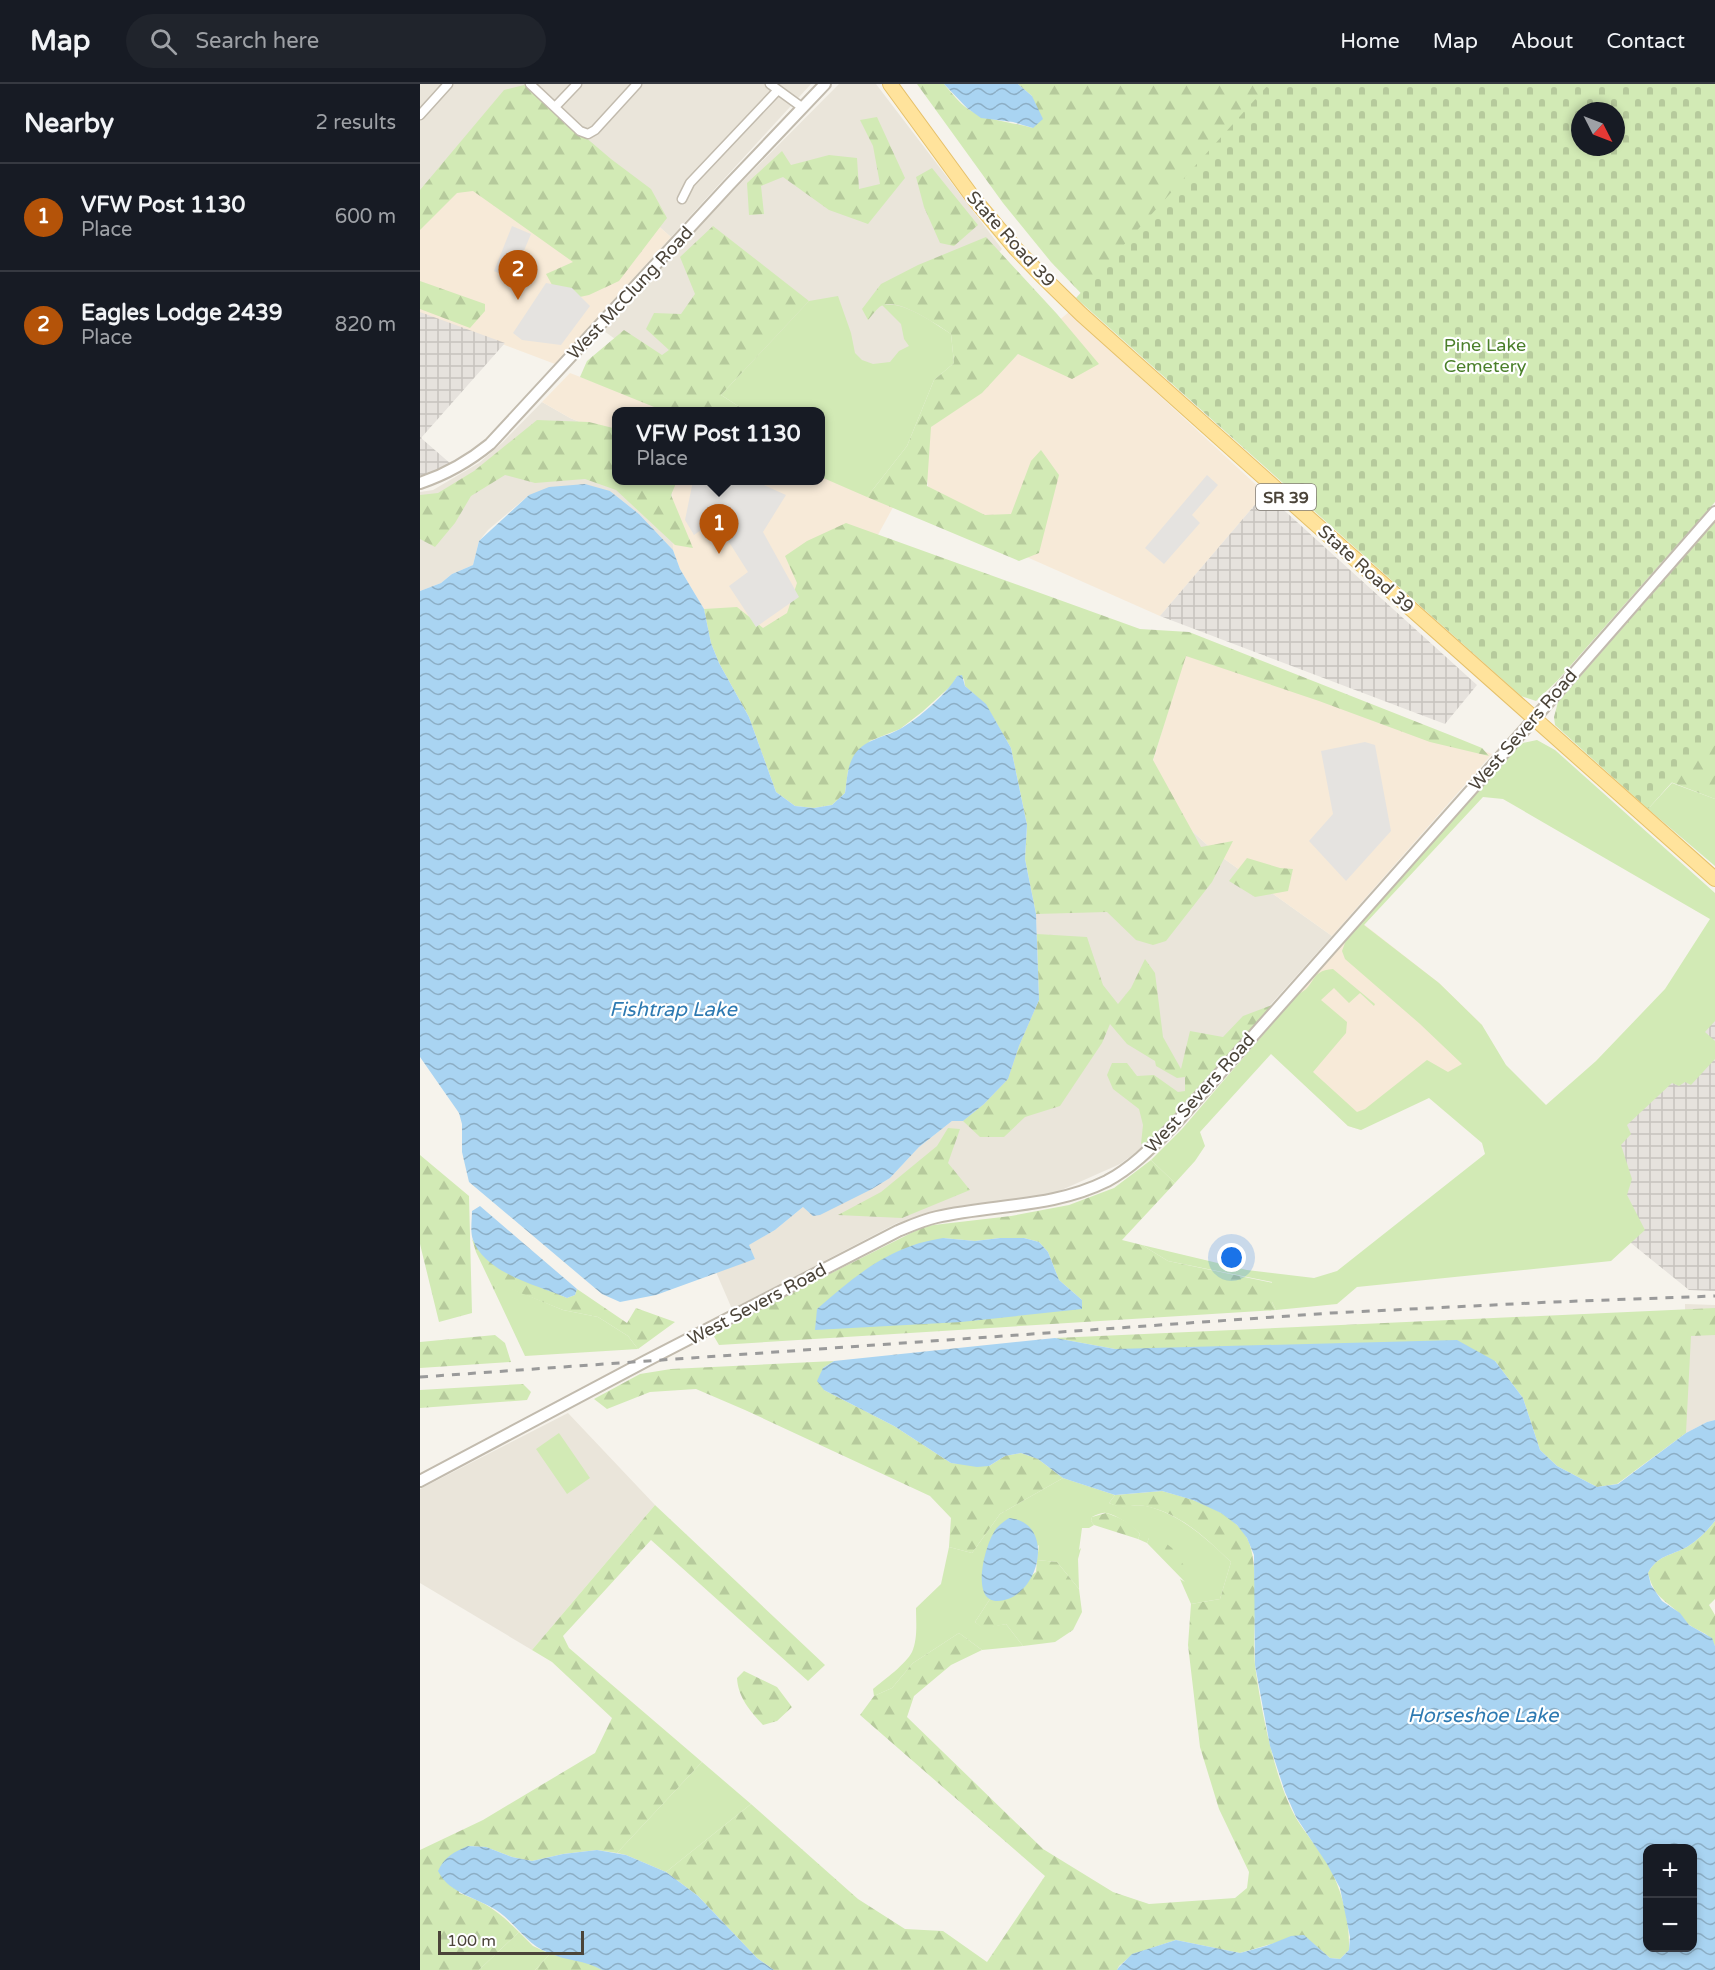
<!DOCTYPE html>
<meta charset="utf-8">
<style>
:root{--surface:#171b24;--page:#20242c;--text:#f1f3f6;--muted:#9ea1a6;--line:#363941;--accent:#b45309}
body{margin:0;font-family:"Varela Round",sans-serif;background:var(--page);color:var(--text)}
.controls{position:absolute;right:18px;bottom:18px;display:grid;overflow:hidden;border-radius:12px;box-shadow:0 3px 9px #0003}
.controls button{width:54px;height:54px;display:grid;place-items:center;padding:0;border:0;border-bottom:2px solid var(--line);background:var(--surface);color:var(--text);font:30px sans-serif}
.compass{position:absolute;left:1151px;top:18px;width:54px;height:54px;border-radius:50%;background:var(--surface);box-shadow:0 3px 9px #0003;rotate:132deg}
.scale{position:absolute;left:18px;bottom:15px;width:146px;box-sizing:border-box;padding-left:6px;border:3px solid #4b4439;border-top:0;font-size:16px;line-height:21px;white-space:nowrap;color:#4b4439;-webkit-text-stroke:4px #fff;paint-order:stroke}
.you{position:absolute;left:812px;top:1174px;width:21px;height:21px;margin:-15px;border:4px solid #fff;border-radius:50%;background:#1a73e8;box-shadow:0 0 0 9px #1a73e833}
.badge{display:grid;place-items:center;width:39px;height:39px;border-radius:50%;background:var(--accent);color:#fff;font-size:20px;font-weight:700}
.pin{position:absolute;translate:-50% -50px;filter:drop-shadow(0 2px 3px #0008)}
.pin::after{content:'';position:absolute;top:32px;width:21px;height:18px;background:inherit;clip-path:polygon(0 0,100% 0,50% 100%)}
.popup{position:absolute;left:192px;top:323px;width:213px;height:78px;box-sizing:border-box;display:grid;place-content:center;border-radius:12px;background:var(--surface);filter:drop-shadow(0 2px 4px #0005);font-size:20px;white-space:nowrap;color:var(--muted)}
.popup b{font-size:22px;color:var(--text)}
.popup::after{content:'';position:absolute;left:50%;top:100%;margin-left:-12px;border:12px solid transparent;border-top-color:var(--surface)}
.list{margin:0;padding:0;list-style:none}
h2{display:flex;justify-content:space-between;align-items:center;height:78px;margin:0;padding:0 24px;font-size:26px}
h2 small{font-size:20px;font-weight:400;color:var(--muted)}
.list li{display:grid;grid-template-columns:39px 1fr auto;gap:18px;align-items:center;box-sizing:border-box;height:108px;padding:0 24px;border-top:2px solid var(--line)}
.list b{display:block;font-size:22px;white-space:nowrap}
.list p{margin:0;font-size:20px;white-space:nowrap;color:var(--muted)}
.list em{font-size:20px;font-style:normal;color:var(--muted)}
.icon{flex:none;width:33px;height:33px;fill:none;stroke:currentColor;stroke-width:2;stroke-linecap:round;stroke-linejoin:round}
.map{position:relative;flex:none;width:1295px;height:1886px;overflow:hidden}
header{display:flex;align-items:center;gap:36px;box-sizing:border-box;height:84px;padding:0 30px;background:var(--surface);border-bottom:2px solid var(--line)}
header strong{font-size:28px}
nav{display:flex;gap:33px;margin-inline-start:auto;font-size:21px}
.search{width:420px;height:54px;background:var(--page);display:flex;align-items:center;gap:15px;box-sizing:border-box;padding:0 21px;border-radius:33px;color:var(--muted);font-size:22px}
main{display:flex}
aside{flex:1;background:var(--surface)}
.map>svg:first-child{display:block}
</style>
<header>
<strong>Map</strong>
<div class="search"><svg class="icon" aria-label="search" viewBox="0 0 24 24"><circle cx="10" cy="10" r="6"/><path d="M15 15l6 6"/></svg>Search here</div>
<nav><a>Home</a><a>Map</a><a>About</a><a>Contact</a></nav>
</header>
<main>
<aside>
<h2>Nearby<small>2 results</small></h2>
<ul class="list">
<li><span class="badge">1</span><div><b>VFW Post 1130</b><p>Place</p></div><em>600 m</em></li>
<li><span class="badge">2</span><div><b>Eagles Lodge 2439</b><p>Place</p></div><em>820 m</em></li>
</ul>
</aside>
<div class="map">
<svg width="1295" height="1886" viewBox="0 0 1295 1886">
<defs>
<pattern id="industrial-grid" width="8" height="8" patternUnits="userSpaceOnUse" patternTransform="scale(1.5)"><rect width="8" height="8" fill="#e6e2dd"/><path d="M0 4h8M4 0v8" fill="none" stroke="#c7c3be"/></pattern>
<pattern id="forest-firs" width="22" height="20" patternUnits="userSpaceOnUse" patternTransform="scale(1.5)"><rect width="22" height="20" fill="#d2eab5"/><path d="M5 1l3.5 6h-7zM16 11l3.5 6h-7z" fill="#b6ca9c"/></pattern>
<pattern id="cemetery-stones" width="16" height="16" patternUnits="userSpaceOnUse" patternTransform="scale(1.5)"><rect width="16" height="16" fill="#d2eab5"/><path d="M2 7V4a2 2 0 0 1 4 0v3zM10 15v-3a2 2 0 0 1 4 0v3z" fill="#b6ca9c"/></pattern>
<pattern id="water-waves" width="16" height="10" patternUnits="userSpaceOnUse" patternTransform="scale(1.5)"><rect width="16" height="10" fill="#a9d4f2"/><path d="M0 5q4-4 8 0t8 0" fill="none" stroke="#8caec5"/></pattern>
</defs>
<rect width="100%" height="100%" fill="#f6f3ec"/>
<path fill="#eae5da" d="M0 0H391L251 153 102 23 0 131Z
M419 0H456L582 165 461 292 235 284 184 247 294 126Z
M122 318 150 334 197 353V396L252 397 253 466 219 430 190 407 109 411 68 446 59 457 53 481 32 490 21 499 0 507V408L13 406 59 379 83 358Z
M725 704 796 769 912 852 722 1064 700 1080 637 1108 608 1114 545 1121 477 1139 312 1225 296 1188 335 1175 328 1161 355 1146 383 1123 452 1105 470 1094 499 1063 532 1037 619 916 616 830 661 776Z
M1265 1220 1295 1221V1336L1287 1338 1266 1349Z
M148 1329 235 1421 112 1566 0 1499V1405Z"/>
<path fill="#f7ead8" d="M102 23 251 153 135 280 0 229V131Z
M649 228 845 409 740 532 512 431 501 351Z
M150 289 249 327 197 328V353L150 334 122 318Z
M401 387 477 416 407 544 291 559 284 525 260 485 253 466 252 397 401 396Z
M767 563 1072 670 912 852 796 769 725 704Z
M941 838 1019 899 1062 941 1060 974 941 1046 928 1042 839 956Z"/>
<path fill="url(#industrial-grid)" d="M0 228 85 259 1 354 31 380 11 390 0 393Z
M845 409 1057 601 1025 640 740 532Z
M1295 932V1207L1269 1206 1138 1100Z"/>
<path fill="#d2eab5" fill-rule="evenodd" d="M418 212 431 249 435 269 442 276 453 280 470 278 479 267 489 262 484 255 481 240 462 221C485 217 512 238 531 250L534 279 514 296 487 362 447 413 401 393V328L326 327 301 311 389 217Z
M1117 656 1135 666 1295 809V937L1285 948 1295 957V975L1271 1001 1265 998 1259 1002 1252 999 1207 1041 1211 1050 1201 1061 1212 1095 1207 1111 1225 1146 1191 1177 937 1203 917 1220 856 1226 852 1218V1198L748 1177 722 1161 827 1186 894 1194 917 1187 1065 1070 1062 1059 1009 1014 941 1046 928 1042 851 970 780 1048 785 1062 775 1077 755 1099 731 1076 762 1045 878 910C897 902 888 887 913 885L955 920 954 922 940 909 929 919 914 904 901 916 927 938 926 949 893 988 937 1028 945 1025 1007 976 1028 988 1042 980 1000 940 925 875 922 867 926 856 1091 669 1103 659ZM1063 713 1083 715 1290 835 1245 905 1176 977 1126 1021 1086 981 1062 941 1019 899 944 841Z
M1252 699 1295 715V782L1228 725Z
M78 1199 143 1226 178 1233 208 1252 218 1265 105 1272 74 1206Z
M139 1349 170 1394 147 1410 116 1365Z
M643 1394 695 1411 689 1419C705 1426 711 1419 726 1422 760 1430 786 1454 811 1478L800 1515 771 1520 760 1495 765 1498 729 1454 727 1459 718 1455 720 1450C715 1443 695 1430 686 1429 682 1428 676 1431 672 1433L671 1437 674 1441 669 1444H662L659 1466 661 1464 658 1475 659 1505 637 1478 617 1476 619 1461 563 1506 570 1515 555 1538 563 1544 586 1540 603 1562 562 1566 539 1549 493 1579 472 1604 454 1612 453 1605C464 1596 486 1580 492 1568 498 1555 496 1537 496 1524L521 1500 529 1463 552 1469 580 1430Z
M282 1678 331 1720 246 1788 206 1771 197 1769Z
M99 1848 113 1862 130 1870 115 1886H59Z"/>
<path fill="url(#forest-firs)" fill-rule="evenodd" d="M497 0H524C531 8 539 19 548 25 567 37 592 38 613 44L612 12 598 0H861L676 225 631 178 583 119Z
M104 1 191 75 231 105 247 134 199 197 169 211 141 217 126 190 153 178 53 107 37 109 0 146V106L84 6Z
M457 33 485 94 448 140 409 126 363 93 341 102 344 130 329 131 327 99 362 67 371 81 409 71 437 74 439 105 460 100 453 62 440 36Z
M512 84 558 141 534 162 520 159 504 123 496 93Z
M293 142 389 217 301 311 326 327H244L160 293 167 277 204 246 242 271 249 266 226 245 234 229 261 230 275 210 260 173Z
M566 153 637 230 679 280 652 295 598 270 562 309 511 343 507 402 565 431 591 430 611 377 621 366 639 391 619 469 599 477 447 413 487 362 514 296 534 279 531 250C518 241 476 212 461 222 456 225 452 232 448 236L442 225 461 200 498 181Z
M0 197 65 220V227L50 244 0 225Z
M117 336 169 338 197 345V396L257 397 251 411 273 464 255 461 196 406 165 395 115 399 85 391 51 412 35 439 15 463 0 455V411L18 409 54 387Z
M426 439 720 545 769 548 1030 651 1062 664 1069 672 1010 658 899 617 766 572 733 676 781 763 813 757 792 798 746 857 733 861 716 856 687 828 616 830 605 775 607 741 591 664 566 621 545 602 544 595 537 592 533 600 502 628 480 645 450 657 428 687 425 709 412 721 394 724 375 722 356 708 329 633 299 579 291 559 284 525 317 523 343 544 367 529 377 499 365 472 387 457Z
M1295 605V715L1188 674Z
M827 774 860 784 873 785 868 807 835 813 809 797Z
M617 850 667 853 683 901 698 920 711 904 725 875 735 889 743 953 761 985 770 947 803 953 823 932 852 921 774 1012 729 1058 721 1060 723 1041 719 1025 693 1005 687 991 692 979H707L717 992 734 991 758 1008 765 1007V993L757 994 736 982 735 977 707 960 690 940 682 959 640 1022 605 1033 584 1053H560L543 1037 564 1020 588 995 599 962 619 916Z
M528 1044 540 1045 528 1079 550 1106 482 1134 418 1131 461 1108 517 1062Z
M0 1071 49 1112 52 1229 19 1238 0 1160Z
M731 1076 755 1099 702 1156 722 1161 748 1177 853 1199 852 1218 856 1226 299 1261 292 1249 505 1142 591 1132 649 1121 694 1104ZM523 1154 555 1157 580 1154H604L619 1158 628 1168 639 1196 662 1216Z
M52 1155 63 1170 126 1205 147 1214 155 1211 157 1205 207 1239 216 1224 255 1238 218 1265 208 1252 178 1233 143 1226 78 1200 74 1206 56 1168Z
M1295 1224V1251L1271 1252 1266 1349 1197 1400 1177 1403 1137 1382 1120 1366 1103 1314 1075 1277 695 1265 635 1254Z
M75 1251 85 1259 91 1278 0 1284V1258Z
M414 1277 403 1284 404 1306 474 1342 531 1379 569 1382 585 1372 601 1369 618 1375 643 1394 580 1430 552 1469 529 1463 531 1434 510 1412 325 1326 276 1305 230 1308 187 1325 174 1315 220 1290 251 1285Z
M103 1300 111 1308 107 1316 0 1324V1306Z
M742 1407C771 1415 811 1425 827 1454 841 1480 832 1549 835 1581 838 1605 844 1637 850 1661 856 1685 864 1713 876 1734 886 1750 898 1764 907 1779 922 1805 930 1837 929 1866L920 1875 910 1874 883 1851 820 1869 756 1856 713 1870 699 1882 697 1886H354L337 1874 278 1812 246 1788 331 1720 438 1815 485 1845 523 1847 567 1878 625 1792 440 1631 454 1612 472 1604 493 1579 539 1549 562 1566 531 1581 494 1612 487 1633 623 1765 693 1808 729 1820 815 1814 827 1804 829 1788 799 1725 780 1663 768 1561 771 1520 800 1515 811 1478C786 1454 760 1429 725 1422 710 1419 706 1427 689 1419L695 1411Z
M235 1421 405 1581 388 1597 231 1456 143 1552 149 1564 282 1678 197 1769 177 1766 143 1770 112 1777 92 1773 66 1763 48 1762 39 1809C67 1819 78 1827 99 1848L59 1886H0V1766L63 1736 175 1669 192 1634 132 1578 112 1566Z
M686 1429C700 1434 711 1438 720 1450L718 1455 674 1441 671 1437 672 1433Z
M1295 1437V1515L1289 1521 1295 1531V1562C1289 1548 1283 1550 1271 1542 1266 1539 1263 1533 1258 1528 1242 1514 1234 1512 1228 1489 1238 1471 1250 1472 1267 1463 1278 1456 1287 1447 1295 1437Z
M735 1451 752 1464 771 1492 765 1498 727 1459 729 1454Z
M617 1476 637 1478 659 1505 662 1528 653 1546 635 1558 603 1562 586 1540 563 1545 555 1538 570 1515 578 1517 616 1488Z
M324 1587 357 1603 372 1623 357 1637 343 1641C330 1627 318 1613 317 1594Z
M130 1870 172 1880 182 1886H115Z"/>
<path fill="url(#cemetery-stones)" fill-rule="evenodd" d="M849 0H1295V418L1137 597 1116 617 1101 612 656 214ZM1160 27H1196V63H1160Z
M1295 438V650L1228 725 1135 641 1134 633 1138 618Z"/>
<path fill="#e5e3e0" d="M92 142 111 150 92 195 74 187Z
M126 199 152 204 170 222 141 261 102 256 93 249Z
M787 391 798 401 772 431 780 439 744 480 725 464Z
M273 397H335L366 411 343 448 379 513 336 543 309 502 328 488 295 436 274 451 265 436Z
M945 658 955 661 971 747 926 797 889 757 913 730 901 667Z"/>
<path fill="url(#water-waves)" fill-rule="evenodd" d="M524 0H598L612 12 623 35 613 44 593 38 561 34 547 24Z
M165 400 190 407 219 430 253 466 260 485 284 525 291 559 299 579 329 633 356 708 375 722 394 724 412 721 425 709C427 697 427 684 433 673 443 655 464 654 480 645 498 635 527 610 537 592L542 591 545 602 566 620 591 664 607 741 605 775 616 830 619 916 599 962 588 995 564 1020 543 1037H532L499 1063 470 1094 452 1105 400 1131 393 1132 383 1123 355 1146 329 1161 335 1175 236 1211 200 1218 182 1210 49 1098 42 1068V1040L39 1029 0 973V507L21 499 32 490 53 481 59 457 109 411 129 403Z
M60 1122 157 1205 155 1211 147 1214C117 1201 66 1190 53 1156 50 1148 52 1136 52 1127Z
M523 1154 555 1157 580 1154H604L619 1158 628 1168 639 1196 662 1216V1225L541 1238 395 1246 397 1225C426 1200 454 1175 491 1162 501 1158 513 1156 523 1154Z
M635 1254 695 1265 1037 1256 1075 1277 1103 1314 1120 1366 1137 1382 1177 1403 1198 1400 1266 1349 1287 1338 1295 1336V1437C1287 1447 1278 1456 1267 1463 1250 1472 1238 1471 1228 1489L1231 1501 1242 1517 1260 1529 1269 1541 1292 1554 1295 1562V1886H697L699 1883 712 1870 756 1856 820 1869 846 1862 871 1852 884 1851 910 1874 920 1875 929 1866 930 1853 920 1804 907 1780 876 1733 865 1708 850 1662 835 1581 834 1471 827 1454 817 1441 801 1429 773 1416 742 1407 695 1411 655 1398 643 1394 618 1375 601 1369 585 1372 569 1382 557 1383 531 1379 474 1342 404 1306 397 1297 403 1284 414 1277ZM1228 1764H1272V1864H1228Z
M589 1434C637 1438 620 1515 578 1517 550 1518 565 1463 573 1450 576 1443 583 1438 589 1434Z
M48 1762 66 1763 92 1773 112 1777 143 1770 177 1766 206 1771 246 1788 278 1812 337 1874 354 1886H182C165 1876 146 1877 129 1869 107 1861 97 1841 79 1828 58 1813 30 1811 18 1787 24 1773 34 1768 48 1762Z"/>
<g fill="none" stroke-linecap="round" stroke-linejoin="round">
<defs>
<path id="minor" d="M110 0 160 47 168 50 175 46 217 0
M350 0 383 24
M135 23 157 0
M0 31 28 0
M262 115 270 99 357 7"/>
<path id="tertiary" d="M0 399C27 390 48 378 70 360L309 101 405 0
M0 1397 226 1277 478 1147C490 1142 503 1136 517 1133 574 1120 633 1124 687 1097 713 1083 733 1062 754 1041L1114 635 1295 428"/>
<path id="primary" d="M470 0 554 115 596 165 621 191 661 230 890 435 1295 795"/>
</defs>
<use href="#minor" stroke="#c2bbae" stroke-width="11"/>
<use href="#tertiary" stroke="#c2bbae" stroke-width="14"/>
<use href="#primary" stroke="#e6c16a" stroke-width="16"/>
<use href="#minor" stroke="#fff" stroke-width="8"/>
<use href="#tertiary" stroke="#fff" stroke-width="10"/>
<use href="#primary" stroke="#ffe39c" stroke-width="14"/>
<path stroke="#9a9a9a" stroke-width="3" stroke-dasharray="8 8" stroke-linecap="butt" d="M0 1293 911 1229 1133 1218 1295 1212"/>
</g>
<g text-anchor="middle" stroke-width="4.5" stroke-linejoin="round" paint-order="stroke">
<rect fill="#fff" stroke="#817c74" stroke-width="1.5" x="836" y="400" width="60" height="26" rx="4.5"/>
<g font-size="16" font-weight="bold" fill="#4b4439">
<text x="866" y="419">SR 39</text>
</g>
<g font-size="18" fill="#4b4439" stroke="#fff">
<text transform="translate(591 155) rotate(48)" y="6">State Road 39</text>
<text transform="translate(210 209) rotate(-47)" y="6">West McClung Road</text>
<text transform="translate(946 485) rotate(42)" y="6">State Road 39</text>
<text transform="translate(1103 646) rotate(-49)" y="6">West Severs Road</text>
<text transform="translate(780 1009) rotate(-48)" y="6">West Severs Road</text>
<text transform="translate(337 1220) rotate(-28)" y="6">West Severs Road</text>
</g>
<g font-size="18" fill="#4a7f2a" stroke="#fff">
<text x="1065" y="267">Pine Lake<tspan x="1065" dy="21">Cemetery</tspan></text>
</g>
<g font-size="20" font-style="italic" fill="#2e7ab2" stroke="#fff">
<text x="253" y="932">Fishtrap Lake</text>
<text x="1063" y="1638">Horseshoe Lake</text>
</g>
</g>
</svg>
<div class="controls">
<button>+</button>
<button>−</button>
</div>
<svg class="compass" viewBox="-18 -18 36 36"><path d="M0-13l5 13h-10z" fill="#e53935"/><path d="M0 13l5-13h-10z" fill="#9ea1a6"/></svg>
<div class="scale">100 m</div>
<div class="you"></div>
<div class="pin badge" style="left:299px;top:470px">1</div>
<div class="popup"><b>VFW Post 1130</b>Place</div>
<div class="pin badge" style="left:98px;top:216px">2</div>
</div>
</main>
